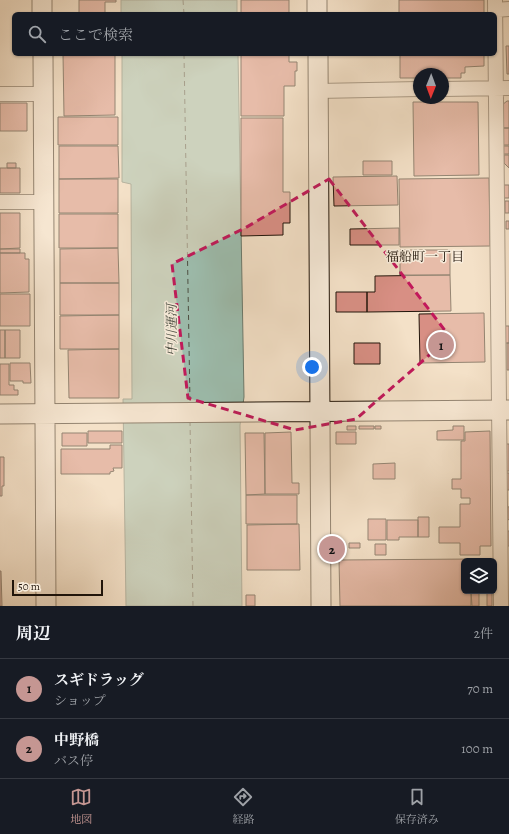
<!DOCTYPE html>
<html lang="ja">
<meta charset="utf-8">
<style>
:root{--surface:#171b24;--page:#20242c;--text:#f1f3f6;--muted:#9ea1a6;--line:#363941;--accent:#c59692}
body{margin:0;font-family:Alegreya,"Noto Serif JP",serif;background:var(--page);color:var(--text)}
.controls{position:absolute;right:12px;bottom:12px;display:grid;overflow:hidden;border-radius:6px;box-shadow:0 1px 3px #0004}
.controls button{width:36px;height:36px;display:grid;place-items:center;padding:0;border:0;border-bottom:1px solid var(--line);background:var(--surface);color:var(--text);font:20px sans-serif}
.compass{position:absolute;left:413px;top:68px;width:36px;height:36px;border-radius:50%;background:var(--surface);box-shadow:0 1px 3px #0004;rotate:181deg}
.scale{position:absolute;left:12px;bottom:10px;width:91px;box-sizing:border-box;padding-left:4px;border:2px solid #21150a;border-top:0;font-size:11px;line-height:14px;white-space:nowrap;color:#21150a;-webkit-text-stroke:3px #f8ecdb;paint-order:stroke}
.you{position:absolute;left:312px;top:367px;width:14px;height:14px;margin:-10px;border:3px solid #fff;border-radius:50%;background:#1a73e8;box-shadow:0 0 0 6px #1a73e833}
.badge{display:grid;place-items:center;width:26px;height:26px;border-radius:50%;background:var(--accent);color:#111;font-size:13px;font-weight:700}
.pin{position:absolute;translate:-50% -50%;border:2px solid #fff;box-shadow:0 1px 4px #0006}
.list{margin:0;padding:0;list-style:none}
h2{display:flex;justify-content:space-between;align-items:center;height:52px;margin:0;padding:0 16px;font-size:17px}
h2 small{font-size:13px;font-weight:400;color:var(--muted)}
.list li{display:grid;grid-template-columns:26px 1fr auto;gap:12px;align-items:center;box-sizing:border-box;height:60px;padding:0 16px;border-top:1px solid var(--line)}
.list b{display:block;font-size:15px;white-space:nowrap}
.list p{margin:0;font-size:13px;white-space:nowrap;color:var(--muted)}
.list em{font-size:13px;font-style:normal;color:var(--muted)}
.icon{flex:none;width:22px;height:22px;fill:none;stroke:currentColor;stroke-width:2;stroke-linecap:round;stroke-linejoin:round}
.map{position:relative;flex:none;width:509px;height:606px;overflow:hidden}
.search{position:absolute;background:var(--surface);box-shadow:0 1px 3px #0004;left:12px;right:12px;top:12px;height:44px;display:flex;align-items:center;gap:10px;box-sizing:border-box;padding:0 14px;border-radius:6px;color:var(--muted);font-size:15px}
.sheet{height:172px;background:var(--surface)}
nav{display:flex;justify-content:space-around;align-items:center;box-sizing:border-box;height:56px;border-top:1px solid var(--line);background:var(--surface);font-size:11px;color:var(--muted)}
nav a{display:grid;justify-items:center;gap:2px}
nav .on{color:var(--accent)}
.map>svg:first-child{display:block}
</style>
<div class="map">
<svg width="509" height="606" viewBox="0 0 509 606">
<rect width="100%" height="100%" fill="#f4e1c8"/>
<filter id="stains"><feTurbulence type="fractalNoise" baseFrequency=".005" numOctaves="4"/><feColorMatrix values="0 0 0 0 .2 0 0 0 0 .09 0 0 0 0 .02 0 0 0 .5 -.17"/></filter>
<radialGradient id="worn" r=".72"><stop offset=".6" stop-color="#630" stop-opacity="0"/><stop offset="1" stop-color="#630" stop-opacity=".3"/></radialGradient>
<path fill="#9dbeaf" stroke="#6b7a6d" d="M121 0H237V14H121Z
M122 54H238L244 397 240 425 242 606H126L123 399H132L131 184 122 182Z"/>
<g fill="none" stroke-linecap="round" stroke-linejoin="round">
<path stroke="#4c5044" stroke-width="1" stroke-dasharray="5 4" stroke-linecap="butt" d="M183 0 184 14
M184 54 190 403
M190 421 193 606"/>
</g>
<path fill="#d88f84" stroke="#21150a" d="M79 0H116V2H105V14H79Z
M241 0H289V14H241Z
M399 0H484V14H399Z
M506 46H509V74H507Z
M63 54H115V115L64 116Z
M241 54H289V62H297V71H295V86H284V116H241Z
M400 54H484V66L465 67V73H461V78H443V74H419V78H400Z
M507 101H509V128H502V105Z
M413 102H478L479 175 414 176Z
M0 103H27V131H0Z
M58 117H118V145H58Z
M241 118H283V192H290V223H283V235L241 236Z
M502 128H509V145H502Z
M59 146H118L119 178 59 179Z
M503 146H509V154H503Z
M504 155H509V168L504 163Z
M363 161H392V175H363Z
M7 163H16V168H7Z
M0 168H20V193H0Z
M397 176 398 205 334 206 333 177Z
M489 178 490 246 400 247 399 179Z
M59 179H118V213H59Z
M503 185H509V198H503Z
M505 201H509V213H505Z
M0 213H20V248L0 249Z
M59 214H118V248H59Z
M506 221H509V229H506Z
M399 228V245H350V229Z
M118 248 119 283H60V249Z
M0 249H20V253H0Z
M400 250H450V275H400Z
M0 253H25V259H29V292L0 293Z
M450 275 451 311 367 312V292H375V276Z
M60 283H119V315H60Z
M336 292H367V312H336Z
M0 294H30V326H0Z
M484 313 485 362 420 363 419 314Z
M119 315V349H60V316Z
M505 326H509V343H505Z
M0 330H5V358H0Z
M5 330H20V358H5Z
M354 343H380V364H354Z
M507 343H509V370H507Z
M119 349V398H69L68 350Z
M10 363H30L31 383H23V381H10Z
M0 364H9V385H14V390H18V395H0Z
M347 426H356V430H347Z
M359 426H374V429H359Z
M375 426H381V429H375Z
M453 426H464V440H437V431L453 430Z
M88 431H122V443H88Z
M490 431 491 546H480V555H460V543H439V527H460V504H470V498H461V489H452V479H461V441H465V432Z
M291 432 292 483H299V494H265V433Z
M336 432H356V444H336Z
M62 433H87V446H62Z
M245 433H264L265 494 246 495Z
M504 444H509V471H504Z
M110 445H122V468H113L114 471 110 472V474H61V449H110Z
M0 457H4V486H2V496H0Z
M395 463V479H373V464Z
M505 473H509V490H505Z
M246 495H297V524H246Z
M505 506 509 507V520L505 517Z
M418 517H429V537H418Z
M368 519H386V540H368Z
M387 520H418V537H399V540H387Z
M299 524 300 570H247V525Z
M507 531H509V546H504Z
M349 543H360V548H349Z
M375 544H386V555H375Z
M471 559V561H464V591H471V606H340L339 560Z
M0 571H1L2 606H0Z
M471 591H479V606H472Z
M487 591H492V606H487Z
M246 595H255V606H246Z"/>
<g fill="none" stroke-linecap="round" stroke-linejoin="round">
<defs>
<path id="street" d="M495 0 501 606
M495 10 509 9
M443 89 509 88
M318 91 419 89
M0 94H43
M0 202H44"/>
<path id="secondary" d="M42 0V14
M317 0V14
M43 54 46 606
M318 54 321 606
M0 414 509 410"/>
</defs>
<use href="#street" stroke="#56483a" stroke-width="16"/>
<use href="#secondary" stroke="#21150a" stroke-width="21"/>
<use href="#street" stroke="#f8ecdb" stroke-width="14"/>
<use href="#secondary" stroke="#f8ecdb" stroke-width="19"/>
</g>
<path d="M0 0H509V606H0ZM329 179 450 337 356 419 295 430 188 398 172 264 245 228Z" fill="#f4e1c8" fill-opacity=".55" fill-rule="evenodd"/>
<path fill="none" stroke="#c2185b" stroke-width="3" stroke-dasharray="8 5" stroke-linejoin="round" d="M329 179 450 337 356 419 295 430 188 398 172 264 245 228Z"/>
<g text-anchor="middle" stroke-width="3" stroke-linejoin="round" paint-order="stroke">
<g font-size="13" fill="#21150a" stroke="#f8ecdb">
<text x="425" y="261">福船町一丁目</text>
</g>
<g font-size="13" font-style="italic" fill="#4c5044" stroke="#f8ecdb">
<text transform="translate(171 330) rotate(-90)" y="5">中川運河</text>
</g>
</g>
<rect width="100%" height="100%" filter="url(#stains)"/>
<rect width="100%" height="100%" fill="url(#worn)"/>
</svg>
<div class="controls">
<button><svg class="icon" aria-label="layers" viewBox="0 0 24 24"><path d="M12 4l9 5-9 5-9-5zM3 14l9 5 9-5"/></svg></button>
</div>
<svg class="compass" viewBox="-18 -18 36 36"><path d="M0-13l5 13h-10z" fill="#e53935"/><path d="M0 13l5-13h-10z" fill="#9ea1a6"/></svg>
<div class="scale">50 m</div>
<div class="you"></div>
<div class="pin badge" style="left:441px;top:345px">1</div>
<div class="pin badge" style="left:332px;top:549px">2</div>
<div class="search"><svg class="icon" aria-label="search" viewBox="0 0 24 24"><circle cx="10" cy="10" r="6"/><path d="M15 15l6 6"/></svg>ここで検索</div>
</div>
<section class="sheet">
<h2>周辺<small>2件</small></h2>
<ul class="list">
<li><span class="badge">1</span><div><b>スギドラッグ</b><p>ショップ</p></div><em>70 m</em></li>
<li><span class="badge">2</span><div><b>中野橋</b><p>バス停</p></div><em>100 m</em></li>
</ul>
</section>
<nav>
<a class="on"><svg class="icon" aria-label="map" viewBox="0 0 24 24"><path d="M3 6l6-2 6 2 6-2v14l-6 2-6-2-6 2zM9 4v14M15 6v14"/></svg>地図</a>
<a><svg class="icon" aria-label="directions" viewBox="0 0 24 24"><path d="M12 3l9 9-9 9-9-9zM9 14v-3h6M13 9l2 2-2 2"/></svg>経路</a>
<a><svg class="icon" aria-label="saved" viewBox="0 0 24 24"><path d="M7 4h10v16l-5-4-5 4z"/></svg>保存済み</a>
</nav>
